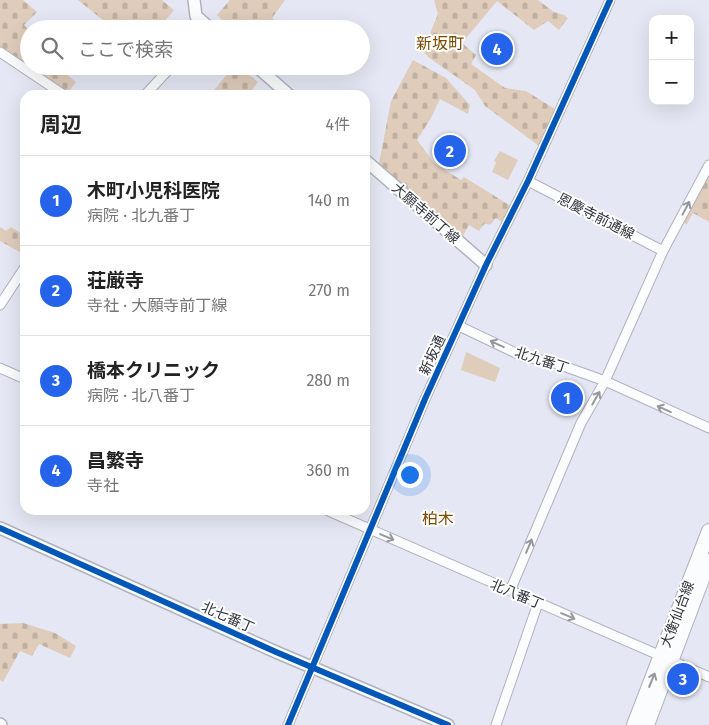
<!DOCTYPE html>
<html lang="ja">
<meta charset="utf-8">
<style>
:root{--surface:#fff;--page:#f6f6f6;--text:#222;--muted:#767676;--line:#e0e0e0;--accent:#2563eb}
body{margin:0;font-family:"Fira Sans","Noto Sans JP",sans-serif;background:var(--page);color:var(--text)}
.controls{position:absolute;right:15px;top:15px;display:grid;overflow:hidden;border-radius:10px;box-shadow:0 5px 20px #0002}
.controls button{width:45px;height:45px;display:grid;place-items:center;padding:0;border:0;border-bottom:1px solid var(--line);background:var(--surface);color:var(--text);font:25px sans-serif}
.you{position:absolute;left:409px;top:474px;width:18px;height:18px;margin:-12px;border:4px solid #fff;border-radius:50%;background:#1a73e8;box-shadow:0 0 0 8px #1a73e833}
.badge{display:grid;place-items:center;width:32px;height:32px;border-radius:50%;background:var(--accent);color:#fff;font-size:16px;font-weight:700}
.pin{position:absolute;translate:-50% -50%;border:2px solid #fff;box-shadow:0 1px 5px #0006}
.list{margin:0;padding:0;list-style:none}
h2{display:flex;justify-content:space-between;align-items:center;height:65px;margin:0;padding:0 20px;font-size:21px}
h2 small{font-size:16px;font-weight:400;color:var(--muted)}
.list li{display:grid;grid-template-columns:32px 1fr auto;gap:15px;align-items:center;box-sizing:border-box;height:90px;padding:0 20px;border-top:1px solid var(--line)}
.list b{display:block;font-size:19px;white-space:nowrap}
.list p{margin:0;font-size:16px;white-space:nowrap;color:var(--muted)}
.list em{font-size:16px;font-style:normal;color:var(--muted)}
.icon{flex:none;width:28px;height:28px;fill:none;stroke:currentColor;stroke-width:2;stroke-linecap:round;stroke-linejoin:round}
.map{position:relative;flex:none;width:709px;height:725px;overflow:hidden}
.search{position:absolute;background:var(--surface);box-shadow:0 5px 20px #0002;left:20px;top:20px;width:350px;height:55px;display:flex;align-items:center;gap:12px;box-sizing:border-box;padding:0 18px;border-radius:28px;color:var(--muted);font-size:19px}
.panel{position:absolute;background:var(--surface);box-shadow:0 5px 20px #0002;left:20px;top:90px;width:350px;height:425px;border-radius:15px}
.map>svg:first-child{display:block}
</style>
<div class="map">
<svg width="709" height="725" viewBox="0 0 709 725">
<defs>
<pattern id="cemetery-stones" width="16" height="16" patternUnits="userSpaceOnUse" patternTransform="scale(1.25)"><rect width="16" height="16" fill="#dfccbb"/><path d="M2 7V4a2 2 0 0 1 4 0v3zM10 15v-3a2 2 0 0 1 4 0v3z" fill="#c0b0a2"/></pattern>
</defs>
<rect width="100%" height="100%" fill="#e5e8f4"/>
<path fill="url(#cemetery-stones)" d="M0 0H23L37 12 24 25 29 30V66H56L76 82 67 94 0 47Z
M78 0H162L174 10 164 22 153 28 144 25 141 29H114Z
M230 0H285L272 18 286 29H223L219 25 223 21 217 15Z
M434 0H538L554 12 564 15 568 18 559 30 548 21 534 30 497 1 462 43 476 55 471 64 505 88 526 91 555 109 539 146 485 106 475 90 428 57 423 51 438 14Z
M413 60 446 78 470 105 468 114 440 99 431 118 417 140 434 163 461 180 464 177 511 206 503 223 496 218 490 225 485 223 479 231 469 225 463 236 379 164 391 101Z
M234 66H238L258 82 249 94 246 92 244 95H210Z
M709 171V222L693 213 687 224 682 221Z
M0 227 6 231 11 227 25 236V255L0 241Z
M23 623 55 633 76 646 70 658 39 644 32 656 20 651 3 682 0 680V624Z"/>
<path fill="#dfccbb" d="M500 151 518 160 508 180 492 172 496 163 494 161Z
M466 352 500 368 495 382 461 370Z"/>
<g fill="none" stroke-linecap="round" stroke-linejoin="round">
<defs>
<path id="minor" d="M0 52 64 95
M145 95 172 66
M528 181 663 251
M0 305 25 267
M459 326 522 356 555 363 605 381 709 428
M0 368 25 379
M326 510 709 677
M510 591 581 423 605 381 663 251 709 165
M288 725 425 399 486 265 528 181 610 0
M496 725 538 603"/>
<path id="tertiary" d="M194 0 196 16 211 29
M256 66 289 95
M365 160 486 265
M0 528 276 652 448 725
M0 724 1 725"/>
<path id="secondary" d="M634 725 709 531
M647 725 709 561"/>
</defs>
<use href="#minor" stroke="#afb2bc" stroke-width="11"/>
<use href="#tertiary" stroke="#afb2bc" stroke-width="14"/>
<use href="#secondary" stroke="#afb2bc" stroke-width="16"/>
<use href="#minor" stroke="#fbfcfd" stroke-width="9"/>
<use href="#tertiary" stroke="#fbfcfd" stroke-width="11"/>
<use href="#secondary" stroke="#fbfcfd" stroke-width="14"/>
<defs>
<path id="cycleway" d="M0 528 276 652 448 725
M288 725 425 399 486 265 528 181 610 0"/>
</defs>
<use href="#cycleway" stroke="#fff" stroke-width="9"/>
<use href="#cycleway" stroke="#0057b8" stroke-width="6"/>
</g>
<defs><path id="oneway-shaft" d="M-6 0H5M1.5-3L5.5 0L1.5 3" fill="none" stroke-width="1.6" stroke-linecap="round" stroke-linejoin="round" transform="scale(1.25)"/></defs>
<g stroke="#96989e">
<use href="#oneway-shaft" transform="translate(686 208) rotate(-62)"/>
<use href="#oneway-shaft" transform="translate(497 344) rotate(-155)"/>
<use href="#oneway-shaft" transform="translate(596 398) rotate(-60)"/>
<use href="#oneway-shaft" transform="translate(664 409) rotate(-156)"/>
<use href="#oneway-shaft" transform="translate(387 537) rotate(23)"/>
<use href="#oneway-shaft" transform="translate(529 546) rotate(-67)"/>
<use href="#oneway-shaft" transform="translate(568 616) rotate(23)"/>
<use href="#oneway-shaft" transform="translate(652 680) rotate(-68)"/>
</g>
<g text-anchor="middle" stroke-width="4" stroke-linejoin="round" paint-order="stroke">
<g font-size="14" fill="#32343f" stroke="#fff">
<text transform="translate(426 213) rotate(41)" y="5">大願寺前丁線</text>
<text transform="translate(596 216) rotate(27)" y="5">恩慶寺前通線</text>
<text transform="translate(432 355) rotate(-65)" y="5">新坂通</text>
<text transform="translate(542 360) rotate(18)" y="5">北九番丁</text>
<text transform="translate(517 594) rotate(23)" y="5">北八番丁</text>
<text transform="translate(677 614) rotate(-69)" y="5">大衡仙台線</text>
<text transform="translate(228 617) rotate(24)" y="5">北七番丁</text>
</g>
<g font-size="16" fill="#7a4c00" stroke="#fff">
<text x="440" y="49">新坂町</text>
<text x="438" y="524">柏木</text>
</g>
</g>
</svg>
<div class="controls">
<button>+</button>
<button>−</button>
</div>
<div class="you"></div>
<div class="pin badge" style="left:567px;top:398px">1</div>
<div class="pin badge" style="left:450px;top:151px">2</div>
<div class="pin badge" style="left:683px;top:679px">3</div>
<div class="pin badge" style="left:497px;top:49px">4</div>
<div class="search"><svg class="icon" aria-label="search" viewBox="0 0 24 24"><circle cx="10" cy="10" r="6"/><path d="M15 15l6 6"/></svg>ここで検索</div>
<section class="panel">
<h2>周辺<small>4件</small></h2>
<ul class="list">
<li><span class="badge">1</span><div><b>木町小児科医院</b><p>病院 · 北九番丁</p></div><em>140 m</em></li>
<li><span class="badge">2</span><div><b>荘厳寺</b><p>寺社 · 大願寺前丁線</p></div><em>270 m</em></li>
<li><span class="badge">3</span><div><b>橋本クリニック</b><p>病院 · 北八番丁</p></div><em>280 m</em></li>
<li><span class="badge">4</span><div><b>昌繁寺</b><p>寺社</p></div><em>360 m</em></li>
</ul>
</section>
</div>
